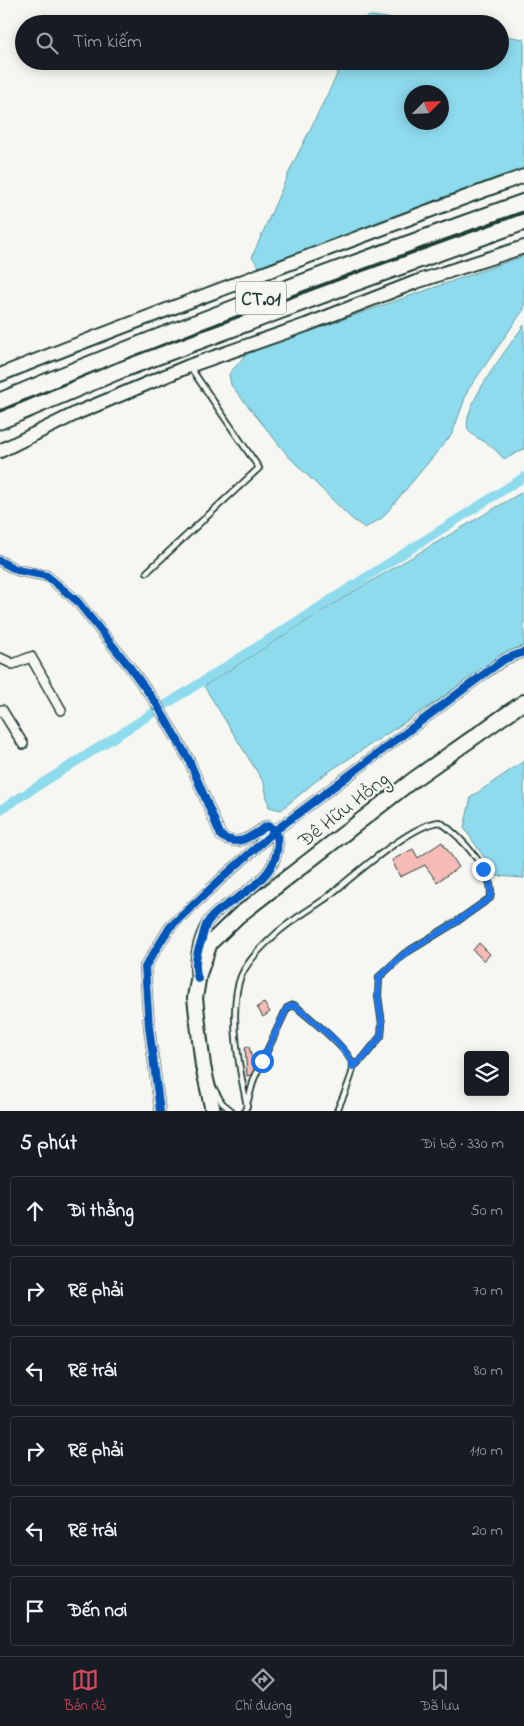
<!DOCTYPE html>
<html lang="vi">
<meta charset="utf-8">
<style>
:root{--surface:#171b24;--page:#20242c;--text:#f1f3f6;--muted:#9ea1a6;--line:#363941;--accent:#d1495b}
body{margin:0;font-family:"Indie Flower",sans-serif;background:var(--page);color:var(--text)}
.controls{position:absolute;right:15px;bottom:15px;display:grid;overflow:hidden;border-radius:5px;box-shadow:0 2px 12px #0003}
.controls button{width:45px;height:45px;display:grid;place-items:center;padding:0;border:0;border-bottom:1px solid var(--line);background:var(--surface);color:var(--text);font:25px sans-serif}
.compass{position:absolute;left:404px;top:85px;width:45px;height:45px;border-radius:50%;background:var(--surface);box-shadow:0 2px 12px #0003;rotate:66deg}
.stop{position:absolute;width:15px;height:15px;margin:-11px;border:4px solid #1a73e8;border-radius:50%;background:#fff}
.stop.end{background:#1a73e8;border-color:#fff;box-shadow:0 1px 5px #0008}
.list{margin:0;padding:0;list-style:none}
h2{display:flex;justify-content:space-between;align-items:center;height:65px;margin:0;padding:0 20px;font-size:21px}
h2 small{font-size:16px;font-weight:400;color:var(--muted)}
.list li{display:grid;grid-template-columns:32px 1fr auto;gap:15px;align-items:center;box-sizing:border-box;height:70px;margin:0 10px 10px;padding:0 10px;border:1px solid var(--line);border-radius:5px}
.list b{display:block;font-size:19px;white-space:nowrap}
.list em{font-size:16px;font-style:normal;color:var(--muted)}
.icon{flex:none;width:28px;height:28px;fill:none;stroke:currentColor;stroke-width:2;stroke-linecap:round;stroke-linejoin:round}
.map{position:relative;flex:none;width:524px;height:1111px;overflow:hidden}
.search{position:absolute;background:var(--surface);box-shadow:0 2px 12px #0003;left:15px;right:15px;top:15px;height:55px;display:flex;align-items:center;gap:12px;box-sizing:border-box;padding:0 18px;border-radius:28px;color:var(--muted);font-size:19px}
.sheet{height:545px;background:var(--surface)}
nav{display:flex;justify-content:space-around;align-items:center;box-sizing:border-box;height:70px;border-top:1px solid var(--line);background:var(--surface);font-size:14px;color:var(--muted)}
nav a{display:grid;justify-items:center;gap:2px}
nav .on{color:var(--accent)}
.map>svg:first-child{display:block}
</style>
<div class="map">
<svg width="524" height="1111" viewBox="0 0 524 1111">
<rect width="100%" height="100%" fill="#f6f6f2"/>
<filter id="ink" filterUnits="userSpaceOnUse"><feTurbulence type="fractalNoise" baseFrequency=".02" numOctaves="2"/><feDisplacementMap in="SourceGraphic" scale="10" xChannelSelector="R" yChannelSelector="G"/><feConvolveMatrix kernelMatrix="1 2 1 2 8 2 1 2 1" color-interpolation-filters="sRGB"/></filter>
<g filter="url(#ink)">
<path fill="#8edbee" stroke="#629ca4" fill-rule="evenodd" d="M372 16 431 24H356L357 20Z
M500 35 524 39V173L421 207 261 269 252 257 291 168 335 79 342 61H500ZM412 92H442V122H412Z
M524 256V309L468 390 452 434 382 518 365 528 352 519 289 457 231 385 229 374 247 353Z
M524 325V449L507 458H503C499 454 496 450 492 447 485 440 472 438 468 429 460 408 511 344 524 325Z
M524 491V650L509 655 484 668 436 702 322 776 281 810 269 807 264 783 204 686 351 593Z
M524 761V878L497 876 464 828 471 797Z"/>
<g fill="none" stroke-linecap="round" stroke-linejoin="round">
<path stroke="#8edbee" stroke-width="9" d="M0 810 524 477"/>
</g>
<path fill="#f7bbb7" stroke="#1f3d34" d="M442 842 459 867 437 882 425 865 400 877 392 860 413 849 418 858Z
M479 943 490 954 484 961 473 950Z
M264 1003 270 1012 263 1017 257 1007Z
M249 1046 252 1060H254V1069L251 1075 247 1076 245 1047Z"/>
<g fill="none" stroke-linecap="round" stroke-linejoin="round">
<defs>
<path id="lane" d="M147 572 259 468 190 367
M213 1087 222 1103 232 1111
M247 1106C240 1072 229 1017 239 982 244 963 264 945 278 932 293 919 309 910 325 899 349 880 412 823 440 822 459 835 497 874 490 898L456 922 404 954 379 977 378 996 382 1024 381 1036 364 1057 353 1067
M245 1111 254 1079 287 1008 294 1005C306 1015 353 1052 353 1067 353 1076 341 1101 337 1111"/>
<path id="street" d="M0 561 17 570 47 576 77 601 129 666 156 703 189 760 221 836C240 848 250 836 267 826L276 830C283 860 266 878 243 894 231 903 215 910 207 923 199 937 195 956 195 972
M0 658 13 664 31 657 61 710
M0 711 2 710 23 744
M160 1111 149 1027 145 967 170 927 221 879 276 830 484 674 505 659 524 652"/>
<path id="secondary" d="M0 375C94 337 188 302 283 266 363 236 443 205 524 176
M0 451 77 413 189 366 306 325 416 282 524 247"/>
<path id="primary" d="M213 1111 203 1066 195 998 199 974 210 943 238 916 413 780 524 702"/>
<path id="highway" d="M0 401C172 329 348 265 524 202
M0 421 121 370 352 284 524 222"/>
</defs>
<use href="#lane" stroke="#1f3d34" stroke-width="8"/>
<use href="#street" stroke="#1f3d34" stroke-width="12"/>
<use href="#secondary" stroke="#1f3d34" stroke-width="16"/>
<use href="#primary" stroke="#1f3d34" stroke-width="18"/>
<use href="#highway" stroke="#1f3d34" stroke-width="19"/>
<use href="#lane" stroke="#f6f6f2" stroke-width="4.5"/>
<use href="#street" stroke="#f6f6f2" stroke-width="9"/>
<use href="#secondary" stroke="#f6f6f2" stroke-width="12"/>
<use href="#primary" stroke="#f6f6f2" stroke-width="14"/>
<use href="#highway" stroke="#f6f6f2" stroke-width="15"/>
<defs>
<path id="cycleway" d="M0 561 17 570 47 576 77 601 129 666 156 703 189 760 221 836C240 848 250 836 267 826L276 830C283 860 266 878 243 894 231 903 215 910 207 923 204 929 203 936 201 942 196 954 194 967 198 979
M160 1111 149 1027 145 967 170 927 221 879 276 830 484 674 505 659 524 652"/>
</defs>
<use href="#cycleway" stroke="#f6f6f2" stroke-width="11"/>
<use href="#cycleway" stroke="#0057b8" stroke-width="8"/>
</g>
</g>
<g fill="none" stroke-linecap="round" stroke-linejoin="round" filter="url(#ink)">
<path stroke="#1a73e8" stroke-width="6" d="M262 1061 287 1008 294 1005C309 1018 350 1048 353 1067L364 1057 381 1036 382 1024 378 996 379 977 404 954 456 922 490 898C493 887 488 879 483 869"/>
</g>
<g text-anchor="middle" stroke-width="4.5" stroke-linejoin="round" paint-order="stroke">
<rect fill="#f6f6f2" stroke="#60746d" stroke-width="1" x="236" y="281.5" width="50" height="33" rx="4"/>
<g font-size="19" font-weight="bold" fill="#1f3d34">
<text x="261" y="305">CT.01</text>
</g>
<g font-size="20" fill="#1f3d34" stroke="#f6f6f2">
<text transform="translate(343 809) rotate(-38)" y="7">Đê Hữu Hồng</text>
</g>
</g>
</svg>
<div class="controls">
<button><svg class="icon" aria-label="layers" viewBox="0 0 24 24"><path d="M12 4l9 5-9 5-9-5zM3 14l9 5 9-5"/></svg></button>
</div>
<svg class="compass" viewBox="-18 -18 36 36"><path d="M0-13l5 13h-10z" fill="#e53935"/><path d="M0 13l5-13h-10z" fill="#9ea1a6"/></svg>
<div class="stop" style="left:262px;top:1061px"></div>
<div class="stop end" style="left:483px;top:869px"></div>
<div class="search"><svg class="icon" aria-label="search" viewBox="0 0 24 24"><circle cx="10" cy="10" r="6"/><path d="M15 15l6 6"/></svg>Tìm kiếm</div>
</div>
<section class="sheet">
<h2>5 phút<small>Đi bộ · 330 m</small></h2>
<ul class="list">
<li><svg class="icon" aria-label="ahead" viewBox="0 0 24 24"><path d="M12 20V5M6 11l6-6 6 6"/></svg><div><b>Đi thẳng</b></div><em>50 m</em></li>
<li><svg class="icon" aria-label="right" viewBox="0 0 24 24"><path d="M7 20v-9h11M14 6l5 5-5 5"/></svg><div><b>Rẽ phải</b></div><em>70 m</em></li>
<li><svg class="icon" aria-label="left" viewBox="0 0 24 24"><path d="M17 20v-9H6M10 6l-5 5 5 5"/></svg><div><b>Rẽ trái</b></div><em>80 m</em></li>
<li><svg class="icon" aria-label="right" viewBox="0 0 24 24"><path d="M7 20v-9h11M14 6l5 5-5 5"/></svg><div><b>Rẽ phải</b></div><em>110 m</em></li>
<li><svg class="icon" aria-label="left" viewBox="0 0 24 24"><path d="M17 20v-9H6M10 6l-5 5 5 5"/></svg><div><b>Rẽ trái</b></div><em>20 m</em></li>
<li><svg class="icon" aria-label="arrive" viewBox="0 0 24 24"><path d="M6 21V4h12l-3 4 3 4H6"/></svg><div><b>Đến nơi</b></div></li>
</ul>
</section>
<nav>
<a class="on"><svg class="icon" aria-label="map" viewBox="0 0 24 24"><path d="M3 6l6-2 6 2 6-2v14l-6 2-6-2-6 2zM9 4v14M15 6v14"/></svg>Bản đồ</a>
<a><svg class="icon" aria-label="directions" viewBox="0 0 24 24"><path d="M12 3l9 9-9 9-9-9zM9 14v-3h6M13 9l2 2-2 2"/></svg>Chỉ đường</a>
<a><svg class="icon" aria-label="saved" viewBox="0 0 24 24"><path d="M7 4h10v16l-5-4-5 4z"/></svg>Đã lưu</a>
</nav>
